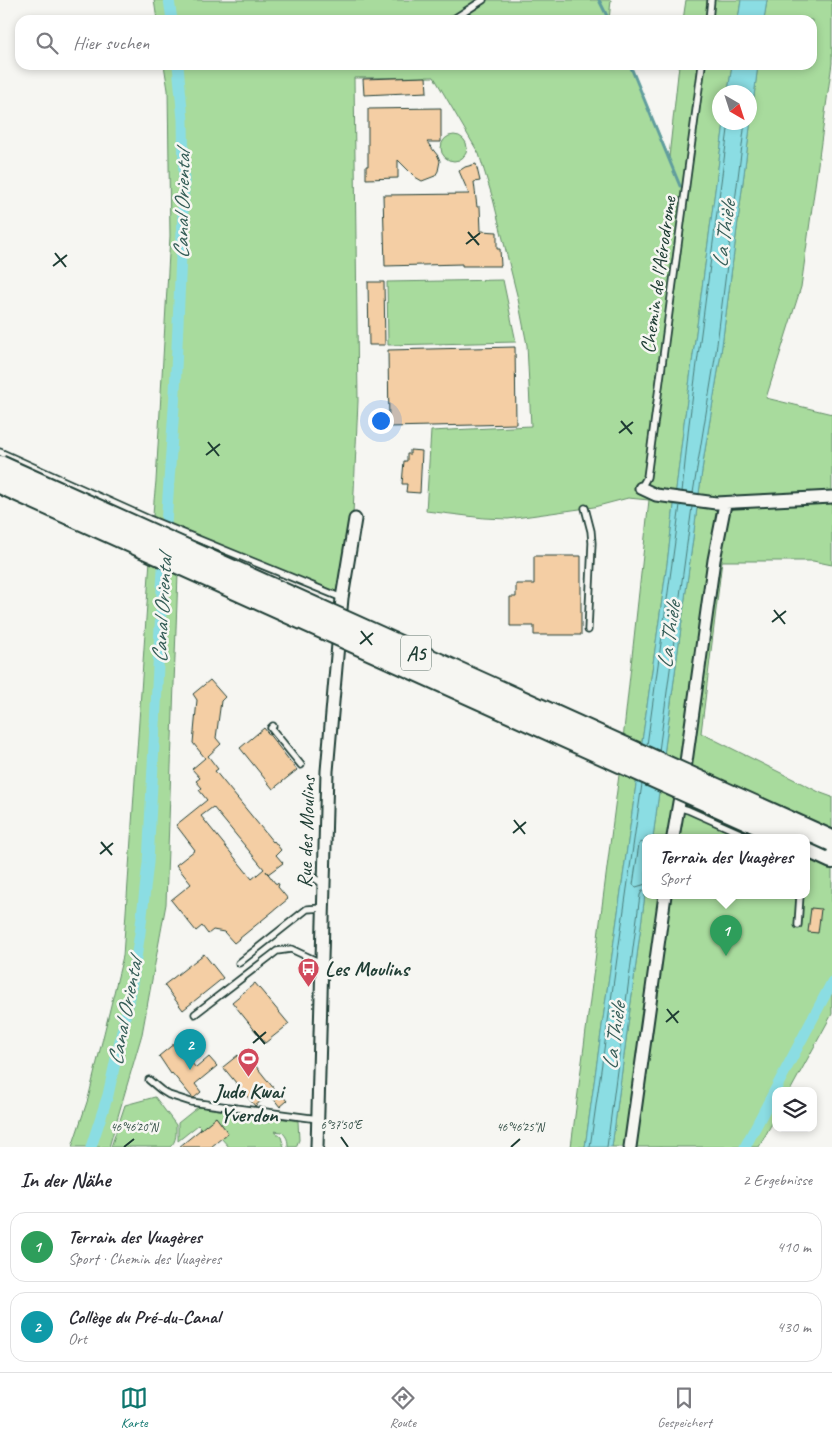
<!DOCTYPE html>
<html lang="de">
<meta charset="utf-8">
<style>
:root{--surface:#fff;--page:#f2f2f3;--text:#2b2b33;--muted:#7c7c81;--line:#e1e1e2;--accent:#0f766e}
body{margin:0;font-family:Caveat,sans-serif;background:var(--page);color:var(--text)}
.controls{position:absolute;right:15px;bottom:15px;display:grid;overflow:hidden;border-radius:10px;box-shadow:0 2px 8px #0003}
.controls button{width:45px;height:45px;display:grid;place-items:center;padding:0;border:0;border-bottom:1px solid var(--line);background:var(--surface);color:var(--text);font:25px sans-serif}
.compass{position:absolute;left:712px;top:85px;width:45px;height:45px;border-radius:50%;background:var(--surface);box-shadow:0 2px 8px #0003;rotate:141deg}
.you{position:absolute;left:380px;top:420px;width:18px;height:18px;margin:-12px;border:4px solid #fff;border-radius:50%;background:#1a73e8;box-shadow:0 0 0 8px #1a73e833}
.badge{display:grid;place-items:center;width:32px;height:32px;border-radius:50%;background:var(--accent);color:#fff;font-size:16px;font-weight:700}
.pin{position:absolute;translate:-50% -41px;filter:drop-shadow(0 1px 2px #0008)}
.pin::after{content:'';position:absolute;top:26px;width:18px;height:15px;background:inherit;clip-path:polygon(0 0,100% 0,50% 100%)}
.popup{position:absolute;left:642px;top:834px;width:168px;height:65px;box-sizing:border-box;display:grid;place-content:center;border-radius:10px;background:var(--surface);filter:drop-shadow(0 1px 4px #0005);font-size:16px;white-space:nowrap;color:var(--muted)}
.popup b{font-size:19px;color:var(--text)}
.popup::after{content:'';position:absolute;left:50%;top:100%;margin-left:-10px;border:10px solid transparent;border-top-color:var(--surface)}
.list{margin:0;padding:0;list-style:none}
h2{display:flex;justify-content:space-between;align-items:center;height:65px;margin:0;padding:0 20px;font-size:21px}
h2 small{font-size:16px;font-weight:400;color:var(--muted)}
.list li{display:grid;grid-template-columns:32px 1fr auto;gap:15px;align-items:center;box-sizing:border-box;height:70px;margin:0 10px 10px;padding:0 10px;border:1px solid var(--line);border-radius:15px}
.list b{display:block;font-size:19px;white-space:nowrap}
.list p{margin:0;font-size:16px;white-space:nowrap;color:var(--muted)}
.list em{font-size:16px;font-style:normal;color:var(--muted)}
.icon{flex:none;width:28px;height:28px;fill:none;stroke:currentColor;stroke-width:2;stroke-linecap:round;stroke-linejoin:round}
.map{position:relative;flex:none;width:832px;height:1147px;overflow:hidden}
.search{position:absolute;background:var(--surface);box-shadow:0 2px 8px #0003;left:15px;right:15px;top:15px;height:55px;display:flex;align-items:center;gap:12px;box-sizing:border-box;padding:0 18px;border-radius:15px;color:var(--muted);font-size:19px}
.sheet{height:225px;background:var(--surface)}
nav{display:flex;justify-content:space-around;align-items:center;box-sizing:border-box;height:70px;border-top:1px solid var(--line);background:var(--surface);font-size:14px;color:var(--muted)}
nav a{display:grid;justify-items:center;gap:2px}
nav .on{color:var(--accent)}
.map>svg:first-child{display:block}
</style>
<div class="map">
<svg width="832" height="1147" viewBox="0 0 832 1147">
<rect width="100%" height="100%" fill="#f6f6f2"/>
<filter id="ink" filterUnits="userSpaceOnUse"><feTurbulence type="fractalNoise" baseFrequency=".02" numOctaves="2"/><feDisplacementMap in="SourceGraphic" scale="10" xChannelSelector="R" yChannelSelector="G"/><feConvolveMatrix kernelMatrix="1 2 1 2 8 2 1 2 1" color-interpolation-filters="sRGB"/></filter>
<g filter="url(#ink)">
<path fill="#a8db9d" stroke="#648c68" d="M154 0H611L609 20H157Z
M686 0H741L738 20H683Z
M767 0H832V63L801 287 766 398 832 414V565L813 561H722L701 733 821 793 832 797V1014L790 1091H776V1116L759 1147H612L646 887V895H806V837H653L704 456 721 353 758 65H812V20H764Z
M164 65H630L669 157 679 65H732L728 92H720V122L724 123 684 423 667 564 585 1147H571L620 767 649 500 628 498 594 507 508 519 484 518 426 511 431 431 531 426 527 345 518 299 493 199 479 154 434 77 354 78 358 401 353 514 342 598 182 533 178 574 166 904 142 1034 109 1147H72L88 1099 123 956 154 501 156 481 170 236 168 90Z
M441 148a13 13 0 1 1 26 0a13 13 0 1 1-26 0Z
M503 280 516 342 388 345 387 282Z
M155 1097 176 1125C176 1133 177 1141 170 1147H111L125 1105Z
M198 1107 298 1121 299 1140 296 1147H288C288 1140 287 1137 282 1132L274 1131 281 1137 284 1147H229L221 1138 228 1133 216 1117 202 1129 198 1125 178 1141V1123Z"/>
<path fill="#8bdde3" stroke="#609d9d" d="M741 0H767L764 20H738Z
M732 65H758L721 353 704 456 653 837H646V887L612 1147H585L667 564 684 423 724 123 750 122V92H728Z"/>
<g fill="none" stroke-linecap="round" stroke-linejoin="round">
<path stroke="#4a7d7a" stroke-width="1" d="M682 492 689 424 729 122
M693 493 716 352 745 122
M647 745 680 505
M659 751 692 507
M646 846 642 842 639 844 633 885 636 887 646 884
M590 1147 642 784
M607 1147 640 895 642 891 646 890"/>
<path stroke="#609d9d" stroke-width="3" d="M599 0 609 20
M630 65 680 186"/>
<path stroke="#8bdde3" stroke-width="11" d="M169 0 172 20
M91 1147 108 1095 131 990 140 933 148 863 163 569 175 393 184 186 183 120 178 65
M745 1147 832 982"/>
</g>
<path fill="#f4cea4" stroke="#1f3d34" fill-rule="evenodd" d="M426 77 427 92 364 95 363 79Z
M441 108V142H427L438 156 440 161 438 171 435 176 422 181 415 177 398 160V178L366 179V166H368V109Z
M476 164 480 181 474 182 477 207H480L481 231 497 232V249H500L501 266H462V264L385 266 383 195 469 194 459 171 465 167Z
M368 282H384L385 345H369Z
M515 347 516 424 389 427 388 350Z
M410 450 422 451 420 493 406 492 407 484H402L404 461H407V454H410Z
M534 556H581V635H534V626H510V597H516V584H534Z
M210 680 225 697 221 701 216 738 221 744 208 756 218 769 215 771 273 842 274 841 281 850 276 855 283 863 268 874 266 871 275 883 279 884 278 887 288 899 234 943 224 932 213 930 208 934 202 926 196 931 171 900 191 884 176 865 195 850 176 825 207 800 199 790 202 788 196 781 200 778 192 769 205 758 193 743 197 700 193 694ZM213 807 264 869 252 879 201 816Z
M264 728 297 770 273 789 240 748Z
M811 908 821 909 818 933 808 932Z
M204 954 223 978 183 1010 164 985Z
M255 983 289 1024 265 1043 232 1002Z
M181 1038 187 1046 182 1051 196 1068 209 1057 217 1066 195 1084 201 1092 194 1098 192 1097 172 1073 171 1074 159 1056Z
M238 1055 246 1064 251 1060 275 1090 255 1106 223 1067Z
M280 1093 287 1101 280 1107 273 1098Z
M216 1117 228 1133 211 1147H179Z"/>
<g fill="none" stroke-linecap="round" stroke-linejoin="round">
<defs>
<path id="service" d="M452 20 483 0
M709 20 711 0
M0 452 149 519 342 598
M641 488 647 477 702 65
M585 508 591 531 592 543 588 630
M273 726 271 728 301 765
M678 807 688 810 749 837
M310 875 323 884
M798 925 800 895
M239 963 307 909 323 908
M195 1014 277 951 291 949 321 963
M149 1080 161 1090 169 1095 191 1102 318 1119"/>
<path id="minor" d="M641 488 656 495 716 503 832 497
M673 837 686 762 714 560 725 504
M317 1147 327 771 342 598 355 519
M630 1147 665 895"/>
<path id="motorway" d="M806 846 832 858"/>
</defs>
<use href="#service" stroke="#1f3d34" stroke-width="9"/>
<use href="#minor" stroke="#1f3d34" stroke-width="15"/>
<use href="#motorway" stroke="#1f3d34" stroke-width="24"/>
<use href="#service" stroke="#f6f6f2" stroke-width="5.5"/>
<use href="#minor" stroke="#f6f6f2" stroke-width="11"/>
<use href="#motorway" stroke="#f6f6f2" stroke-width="20"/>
<defs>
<path id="motorway-bridge" d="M0 466 832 841
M0 483 787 837"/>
</defs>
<use href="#motorway-bridge" stroke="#1f3d34" stroke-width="24" stroke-linecap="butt"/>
<use href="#motorway-bridge" stroke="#f6f6f2" stroke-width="20"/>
</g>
</g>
<path fill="none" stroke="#1f3d34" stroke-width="2" d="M468 232 479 245M466 244 480 233M55 253 66 267M53 266 67 255M621 421 632 434M619 433 633 422M208 442 219 456M206 455 220 444M774 610 785 624M772 622 786 611M361 631 372 645M360 644 373 633M514 820 525 834M513 833 526 822M101 842 112 855M100 854 113 843M667 1009 678 1023M666 1022 679 1011M254 1031 265 1044M253 1043 266 1032M341 1137 348 1147M124 1147 134 1139M511 1147 520 1139"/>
<defs>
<symbol id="bus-pin" viewBox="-11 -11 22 30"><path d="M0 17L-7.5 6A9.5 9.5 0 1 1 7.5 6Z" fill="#d1495b" stroke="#f6f6f2"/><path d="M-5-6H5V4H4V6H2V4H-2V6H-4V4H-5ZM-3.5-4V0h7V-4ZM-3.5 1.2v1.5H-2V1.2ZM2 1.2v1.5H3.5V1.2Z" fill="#fff"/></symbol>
<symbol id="stadium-pin" viewBox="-11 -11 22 30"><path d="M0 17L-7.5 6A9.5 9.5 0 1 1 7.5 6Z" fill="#d1495b" stroke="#f6f6f2"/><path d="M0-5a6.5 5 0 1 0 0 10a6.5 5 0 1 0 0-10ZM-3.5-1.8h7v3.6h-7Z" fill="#fff"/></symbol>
</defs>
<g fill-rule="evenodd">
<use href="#bus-pin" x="296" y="956" width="25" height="34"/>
<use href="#stadium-pin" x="236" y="1046" width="25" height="34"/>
</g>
<g text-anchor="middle" stroke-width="5" stroke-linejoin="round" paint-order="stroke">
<rect fill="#f6f6f2" stroke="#60746d" stroke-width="1" x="401" y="635.5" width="30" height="35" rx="4"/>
<g font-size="20" font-weight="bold" fill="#1f3d34">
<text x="416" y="660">A5</text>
</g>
<g font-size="21" fill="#1f3d34" stroke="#f6f6f2">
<text transform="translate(658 275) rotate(-82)" y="7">Chemin de l'Aérodrome</text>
<text transform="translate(306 832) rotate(-88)" y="7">Rue des Moulins</text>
</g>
<g font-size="21" font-weight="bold" fill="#1f3d34" stroke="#f6f6f2" text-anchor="start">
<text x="325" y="976">Les Moulins</text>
<text x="249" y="1098" text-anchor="middle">Judo Kwai<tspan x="249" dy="24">Yverdon</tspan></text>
</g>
<g font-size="22" font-style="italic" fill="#355d57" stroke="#f6f6f2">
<text transform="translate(181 205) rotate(-89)" y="8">Canal Oriental</text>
<text transform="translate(723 234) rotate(-82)" y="8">La Thièle</text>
<text transform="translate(161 609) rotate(-87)" y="8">Canal Oriental</text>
<text transform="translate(668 635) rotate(-82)" y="8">La Thièle</text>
<text transform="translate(124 1012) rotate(-79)" y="8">Canal Oriental</text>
<text transform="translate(613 1036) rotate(-82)" y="8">La Thièle</text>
</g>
</g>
<g font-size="12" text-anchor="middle" fill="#1f3d34" stroke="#f6f6f2" stroke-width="5" stroke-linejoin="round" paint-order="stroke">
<text x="341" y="1129">6°37'50"E</text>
<text x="134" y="1131">46°46'20"N</text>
<text x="520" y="1131">46°46'25"N</text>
</g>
</svg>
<div class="controls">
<button><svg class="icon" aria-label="layers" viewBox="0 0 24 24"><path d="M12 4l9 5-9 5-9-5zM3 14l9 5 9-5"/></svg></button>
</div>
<svg class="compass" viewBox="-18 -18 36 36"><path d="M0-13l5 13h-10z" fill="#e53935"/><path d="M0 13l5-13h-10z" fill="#7c7c81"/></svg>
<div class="you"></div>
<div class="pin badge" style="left:726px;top:956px;background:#2e9e5b">1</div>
<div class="popup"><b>Terrain des Vuagères</b>Sport</div>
<div class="pin badge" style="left:190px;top:1070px;background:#0f9aa8">2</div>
<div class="search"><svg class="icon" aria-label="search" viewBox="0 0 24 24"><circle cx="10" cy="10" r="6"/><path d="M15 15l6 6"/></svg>Hier suchen</div>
</div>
<section class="sheet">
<h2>In der Nähe<small>2 Ergebnisse</small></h2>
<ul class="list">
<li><span class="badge" style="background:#2e9e5b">1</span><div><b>Terrain des Vuagères</b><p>Sport · Chemin des Vuagères</p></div><em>410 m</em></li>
<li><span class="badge" style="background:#0f9aa8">2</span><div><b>Collège du Pré-du-Canal</b><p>Ort</p></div><em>430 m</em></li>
</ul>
</section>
<nav>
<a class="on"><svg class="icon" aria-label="map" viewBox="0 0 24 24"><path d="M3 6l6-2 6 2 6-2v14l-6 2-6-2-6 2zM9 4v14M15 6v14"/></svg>Karte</a>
<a><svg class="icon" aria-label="directions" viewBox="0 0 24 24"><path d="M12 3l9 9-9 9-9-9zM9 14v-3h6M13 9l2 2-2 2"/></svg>Route</a>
<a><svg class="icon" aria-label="saved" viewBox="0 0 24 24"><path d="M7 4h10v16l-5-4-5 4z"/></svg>Gespeichert</a>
</nav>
